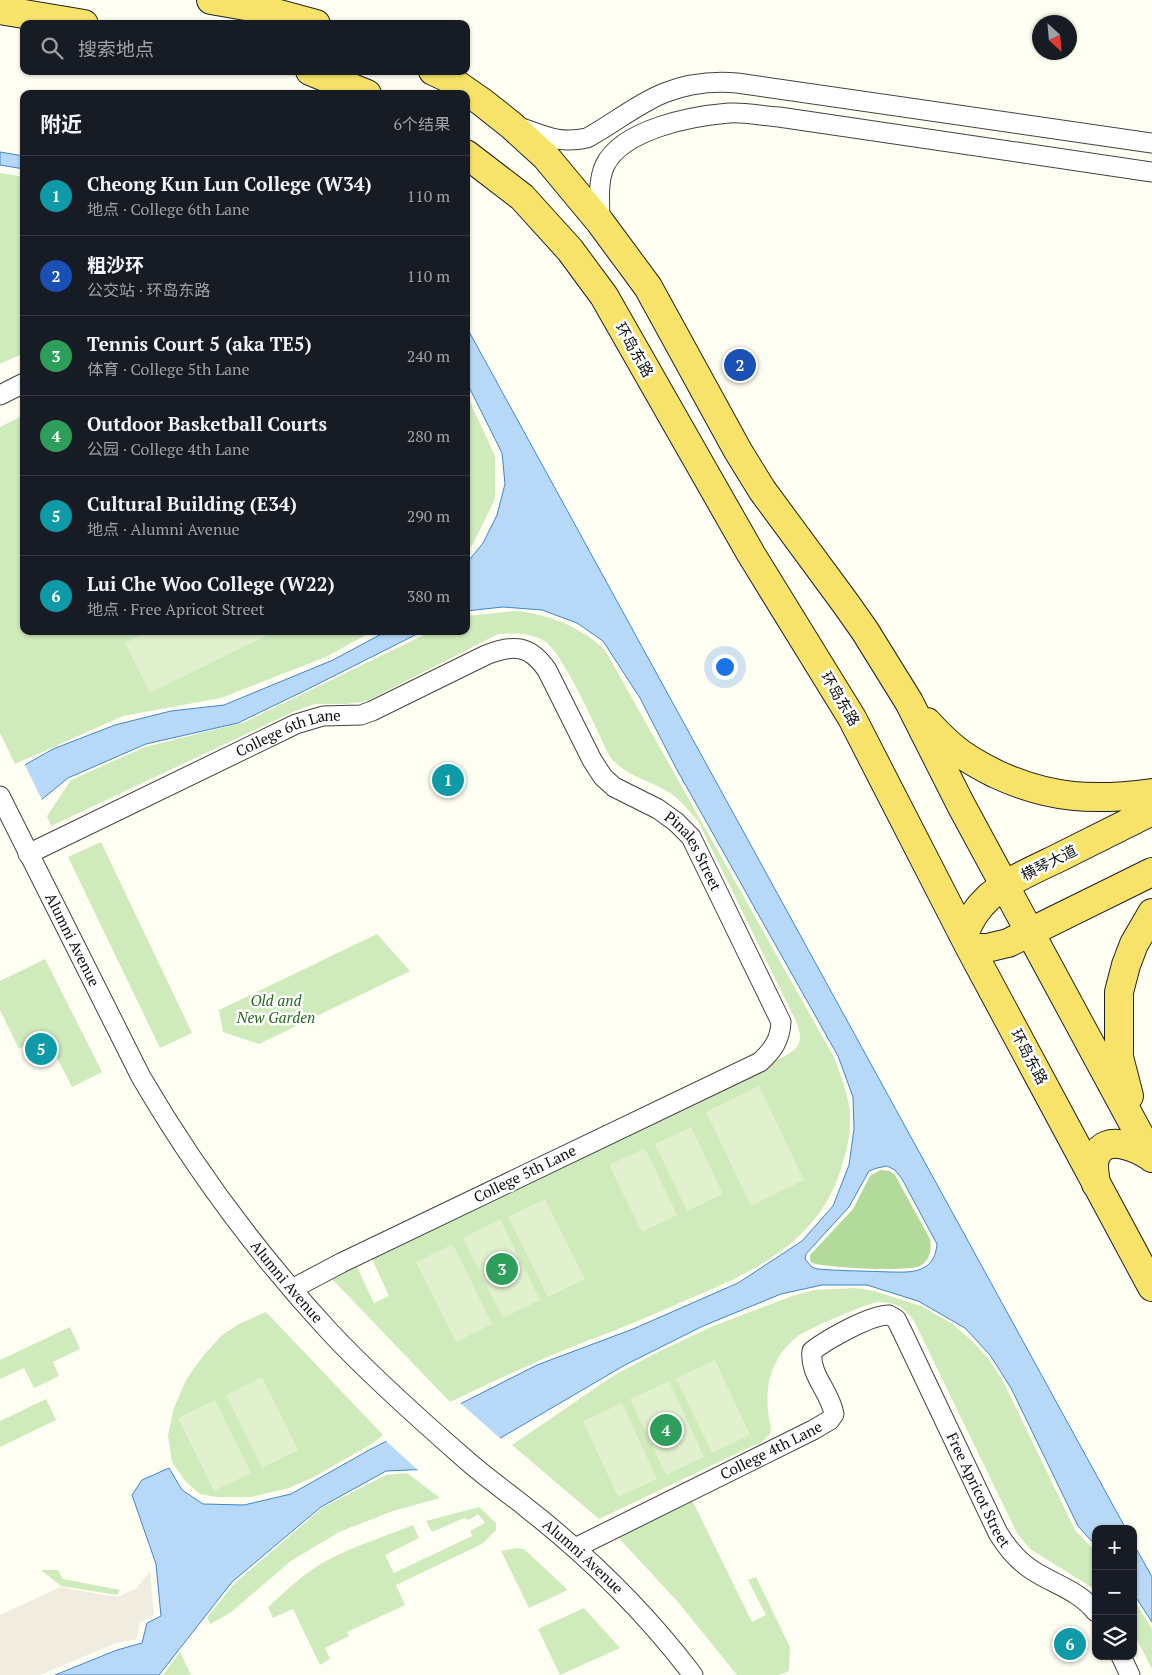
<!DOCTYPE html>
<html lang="zh">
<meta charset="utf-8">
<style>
:root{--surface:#171b24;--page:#20242c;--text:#f1f3f6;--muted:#9ea1a6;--line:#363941;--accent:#0b8043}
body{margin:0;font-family:"PT Serif","Noto Sans SC",serif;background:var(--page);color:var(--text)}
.controls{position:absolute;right:15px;bottom:15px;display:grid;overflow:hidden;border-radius:10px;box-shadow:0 1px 4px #0004}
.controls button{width:45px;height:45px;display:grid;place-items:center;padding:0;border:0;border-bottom:1px solid var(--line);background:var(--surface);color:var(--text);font:25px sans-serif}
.compass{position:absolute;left:1032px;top:15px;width:45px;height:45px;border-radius:50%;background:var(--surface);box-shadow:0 1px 4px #0004;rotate:154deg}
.you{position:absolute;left:724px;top:666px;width:18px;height:18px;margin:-12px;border:4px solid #fff;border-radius:50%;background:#1a73e8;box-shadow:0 0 0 8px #1a73e833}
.badge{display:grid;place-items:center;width:32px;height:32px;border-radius:50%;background:var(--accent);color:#fff;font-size:16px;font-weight:700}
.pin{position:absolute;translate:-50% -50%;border:2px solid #fff;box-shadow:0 1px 5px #0006}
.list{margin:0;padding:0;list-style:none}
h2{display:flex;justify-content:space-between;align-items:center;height:65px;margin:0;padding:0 20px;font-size:21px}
h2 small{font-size:16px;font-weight:400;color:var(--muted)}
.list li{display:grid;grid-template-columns:32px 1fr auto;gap:15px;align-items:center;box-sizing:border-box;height:80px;padding:0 20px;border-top:1px solid var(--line)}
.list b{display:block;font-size:19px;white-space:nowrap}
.list p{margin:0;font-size:16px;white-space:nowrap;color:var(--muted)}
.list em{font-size:16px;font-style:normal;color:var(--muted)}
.icon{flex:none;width:28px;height:28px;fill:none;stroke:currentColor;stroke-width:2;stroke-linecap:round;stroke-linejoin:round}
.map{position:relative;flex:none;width:1152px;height:1675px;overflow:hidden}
.search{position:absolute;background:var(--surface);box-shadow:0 1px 4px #0004;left:20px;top:20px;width:450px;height:55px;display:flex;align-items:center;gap:12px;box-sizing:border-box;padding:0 18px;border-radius:10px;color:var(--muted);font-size:19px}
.panel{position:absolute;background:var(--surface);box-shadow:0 1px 4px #0004;left:20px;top:90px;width:450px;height:545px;border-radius:10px}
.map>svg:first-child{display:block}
</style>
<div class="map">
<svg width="1152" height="1675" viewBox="0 0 1152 1675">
<rect width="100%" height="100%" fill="#fffef2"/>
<path fill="#cfeabb" d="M0 173 24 177V353L0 364Z
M466 393 495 456V499L473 544 466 552Z
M24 415V631H373L326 657 221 698 123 716 15 764 0 733V427Z
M516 611C551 615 579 626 605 650L835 1059C841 1077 849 1095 850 1114 851 1133 847 1151 841 1169 818 1244 749 1274 682 1302 650 1316 617 1330 584 1342 538 1360 494 1381 450 1402L332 1279 357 1267 374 1303 389 1296 372 1259 785 1056C804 1046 802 1036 795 1019L698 821C690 812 682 802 673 795 651 780 628 778 610 757 598 733 563 651 543 640 529 633 514 633 498 634L367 701 347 704H315L295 711 51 826 47 816 71 780 145 747 245 722 432 631H466V616Z
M101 842 192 1033 160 1048 68 857Z
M377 934 410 971 259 1044 223 1032 219 1010Z
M45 959 102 1072 72 1087 46 1036 19 1049 0 1010V981Z
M855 1288 874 1291 921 1306 951 1323 970 1339 988 1358 1004 1383 1075 1530 1096 1552V1590L1030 1549 1017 1533 914 1321C904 1307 897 1303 879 1302 869 1302 808 1329 798 1336 790 1342 781 1352 776 1362 765 1383 766 1406 771 1429L770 1434 763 1441 599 1519 512 1445 613 1376 654 1354 713 1326 792 1296 814 1290Z
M266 1312 383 1435 373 1443 314 1477 289 1488 251 1497H217L200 1494 186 1482 172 1462 168 1435 174 1408 186 1380 203 1356 222 1335 239 1324Z
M70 1327 80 1349 53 1362 59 1376 34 1388 24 1368 0 1379V1360Z
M46 1399 56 1420 0 1447V1421Z
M407 1473 440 1498 393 1511 339 1532 291 1561 230 1613 210 1624 207 1618 233 1585 322 1508 386 1475Z
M692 1500 752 1622 766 1615 748 1580 756 1577 790 1647 789 1671 779 1675H737L678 1602 615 1534Z
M479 1507 496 1523V1530L482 1544 396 1585 405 1605 347 1632 349 1636 325 1648 330 1659 320 1665 293 1609 273 1618 268 1607C286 1591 304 1573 326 1561 353 1546 384 1537 413 1525L419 1538 385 1555 394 1573 472 1536 470 1531 485 1523 478 1514 469 1520 464 1518 432 1532 426 1521Z
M517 1548 524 1549 568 1590 529 1608 501 1551Z
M41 1570H58L63 1579 120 1590 117 1595 61 1586Z
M1133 1598 1152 1629V1669L1133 1632Z
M584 1608 620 1648 560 1675 538 1629Z
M180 1652 191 1675H163Z"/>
<path fill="#b1da9b" d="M880 1170 890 1171 895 1175 930 1239C932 1249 930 1261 920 1266 907 1272 828 1268 812 1263L810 1260V1255L853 1209 870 1176Z"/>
<path fill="#e1f1cd" d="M149 631H276L150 693 125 643Z
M759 1086 804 1180 751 1206 706 1112Z
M691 1127 723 1194 687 1211 655 1144Z
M645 1148 677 1215 642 1232 609 1165Z
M545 1199 585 1279 548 1297 508 1217Z
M500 1219 540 1300 503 1318 463 1238Z
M453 1244 492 1324 456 1342 416 1262Z
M715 1360 750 1435 712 1453 676 1378Z
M262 1377 298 1450 262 1468 226 1395Z
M669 1381 704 1457 666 1475 630 1399Z
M215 1400 251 1473 214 1491 178 1418Z
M622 1403 657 1479 618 1497 583 1421Z"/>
<path fill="#f0ede0" d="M150 1571 154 1615 140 1622 137 1639 114 1644 40 1675H0V1615L60 1587 117 1597 137 1588Z"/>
<path fill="#b7d8f6" stroke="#3e86cd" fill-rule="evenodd" d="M0 152 24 156V169L0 165Z
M466 326 1126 1529H1096V1546L1078 1526 1011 1388 990 1355 965 1328 918 1301 867 1285H822L781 1294 703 1326 625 1365 492 1443 434 1469 386 1471 321 1507 232 1582 159 1675H55L117 1650 142 1643 147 1623 161 1616 156 1564 132 1495 142 1480 169 1468 182 1490 203 1504 244 1505 291 1494 371 1449 537 1365 633 1329 738 1283 802 1241 833 1206 849 1165 854 1129 853 1097 838 1056 676 768 640 698 603 641 577 623 542 610 503 607 466 611V564L483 543 497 515 505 484 502 453 466 381ZM887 1166 895 1170 902 1179 937 1244C936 1255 932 1265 921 1269 912 1273 900 1272 891 1272 866 1271 841 1271 817 1269L812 1267 805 1259 806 1254 849 1207 869 1171 877 1168Z
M387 631H423L304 691 238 723 146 744 68 778 24 814 0 779 53 749 115 725 171 711 224 705 333 660Z
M1133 1543 1152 1577V1622L1133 1593Z"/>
<path fill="#fffef2" d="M24 763 43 802 26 816 0 831V776Z
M458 1401 502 1440 467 1458 435 1471 420 1472 384 1439 422 1417Z"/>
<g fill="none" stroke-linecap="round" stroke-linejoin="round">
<defs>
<g id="street">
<path d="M519 127C545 136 559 144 587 138 613 124 637 104 664 93 687 84 713 81 737 83L1152 143"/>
<path d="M600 222C600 204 597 182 605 165 623 129 692 116 729 113 745 112 763 116 779 117L1152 172"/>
<path d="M0 395 24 383"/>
<path id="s1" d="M0 796 141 1077C194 1168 257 1253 329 1331 371 1376 417 1417 464 1458 484 1476 507 1492 528 1509 589 1557 646 1613 693 1675"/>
<path id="s2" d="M28 854 296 724 323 716 361 715 372 711 486 655C514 644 530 645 547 670L592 760 603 777 614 787 658 809 676 822 691 837 781 1022C780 1040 773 1050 760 1062L341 1263 292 1289"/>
<path id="s3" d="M575 1548 813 1430 830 1420 834 1414C830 1391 809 1375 812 1351 828 1339 870 1315 889 1315L896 1319 902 1331 998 1533C1007 1548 1017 1560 1032 1570 1055 1585 1078 1590 1096 1612"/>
<path d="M1121 1656 1130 1675"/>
</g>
<path id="primary" d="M211 0 257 8 316 24
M0 10 84 24
M310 71 367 94
M433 71 446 77 482 102 511 125 546 157 600 222 648 287 738 451 762 490 846 604 865 631 909 702 961 805 1152 1158
M466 154 522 197 570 250 604 296 751 554 852 718 970 948 1152 1287
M927 722C937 733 948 744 960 753 971 761 984 768 996 774 1050 799 1094 801 1152 793
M964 935C969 920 977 908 989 897 1008 881 1033 870 1056 859 1088 843 1120 827 1152 811
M970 948H987L1008 943 1152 872
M1129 1096 1119 1057V992L1126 965 1134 944 1152 913
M1096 1184C1095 1175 1092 1164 1096 1156 1106 1133 1137 1148 1151 1157"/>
</defs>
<use href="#street" stroke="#434343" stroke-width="21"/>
<use href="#primary" stroke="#212121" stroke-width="30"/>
<use href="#street" stroke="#fff" stroke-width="19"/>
<use href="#primary" stroke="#f7e36a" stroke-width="28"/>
</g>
<g text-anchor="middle" stroke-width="5" stroke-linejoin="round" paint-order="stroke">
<g font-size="15" fill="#101010" stroke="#fff">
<text transform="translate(634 350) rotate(60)" y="5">环岛东路</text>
<text transform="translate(840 699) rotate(59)" y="5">环岛东路</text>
<text dy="5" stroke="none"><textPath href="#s2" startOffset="288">College 6th Lane</textPath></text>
<text dy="5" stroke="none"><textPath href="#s2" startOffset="814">Pinales Street</textPath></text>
<text transform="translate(1049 863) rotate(-27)" y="5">横琴大道</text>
<text dy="5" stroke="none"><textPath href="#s1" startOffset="161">Alumni Avenue</textPath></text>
<text transform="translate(1029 1057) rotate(62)" y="5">环岛东路</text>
<text transform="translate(525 1174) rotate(-26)" y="5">College 5th Lane</text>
<text dy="5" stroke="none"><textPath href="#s1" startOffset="566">Alumni Avenue</textPath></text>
<text dy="5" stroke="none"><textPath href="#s3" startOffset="219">College 4th Lane</textPath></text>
<text dy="5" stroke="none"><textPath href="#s3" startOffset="644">Free Apricot Street</textPath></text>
<text dy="5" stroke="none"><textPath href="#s1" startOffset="971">Alumni Avenue</textPath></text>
</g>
<g font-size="15" font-style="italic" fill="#27681f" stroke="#fff">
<text x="276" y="1006">Old and<tspan x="276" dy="17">New Garden</tspan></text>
</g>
</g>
</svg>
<div class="controls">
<button>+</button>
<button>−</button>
<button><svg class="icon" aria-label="layers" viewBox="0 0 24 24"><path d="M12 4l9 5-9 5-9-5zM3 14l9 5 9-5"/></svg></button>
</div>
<svg class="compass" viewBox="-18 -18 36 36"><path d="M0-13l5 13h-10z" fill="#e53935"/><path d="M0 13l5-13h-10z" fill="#9ea1a6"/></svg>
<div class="you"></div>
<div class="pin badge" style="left:448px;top:780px;background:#0f9aa8">1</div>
<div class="pin badge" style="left:740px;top:365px;background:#1a4fb4">2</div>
<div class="pin badge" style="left:502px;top:1269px;background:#2e9e5b">3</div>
<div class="pin badge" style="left:666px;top:1430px;background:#2e9e5b">4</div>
<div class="pin badge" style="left:41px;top:1049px;background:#0f9aa8">5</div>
<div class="pin badge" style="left:1070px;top:1644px;background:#0f9aa8">6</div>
<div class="search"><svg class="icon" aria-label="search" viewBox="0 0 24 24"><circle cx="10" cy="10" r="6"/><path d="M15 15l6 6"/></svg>搜索地点</div>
<section class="panel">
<h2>附近<small>6个结果</small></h2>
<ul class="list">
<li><span class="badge" style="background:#0f9aa8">1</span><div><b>Cheong Kun Lun College (W34)</b><p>地点 · College 6th Lane</p></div><em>110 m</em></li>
<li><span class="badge" style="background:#1a4fb4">2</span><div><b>粗沙环</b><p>公交站 · 环岛东路</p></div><em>110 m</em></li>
<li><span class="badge" style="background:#2e9e5b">3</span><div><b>Tennis Court 5 (aka TE5)</b><p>体育 · College 5th Lane</p></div><em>240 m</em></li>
<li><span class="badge" style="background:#2e9e5b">4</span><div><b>Outdoor Basketball Courts</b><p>公园 · College 4th Lane</p></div><em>280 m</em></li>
<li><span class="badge" style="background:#0f9aa8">5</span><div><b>Cultural Building (E34)</b><p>地点 · Alumni Avenue</p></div><em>290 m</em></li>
<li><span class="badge" style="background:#0f9aa8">6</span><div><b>Lui Che Woo College (W22)</b><p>地点 · Free Apricot Street</p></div><em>380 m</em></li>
</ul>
</section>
</div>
